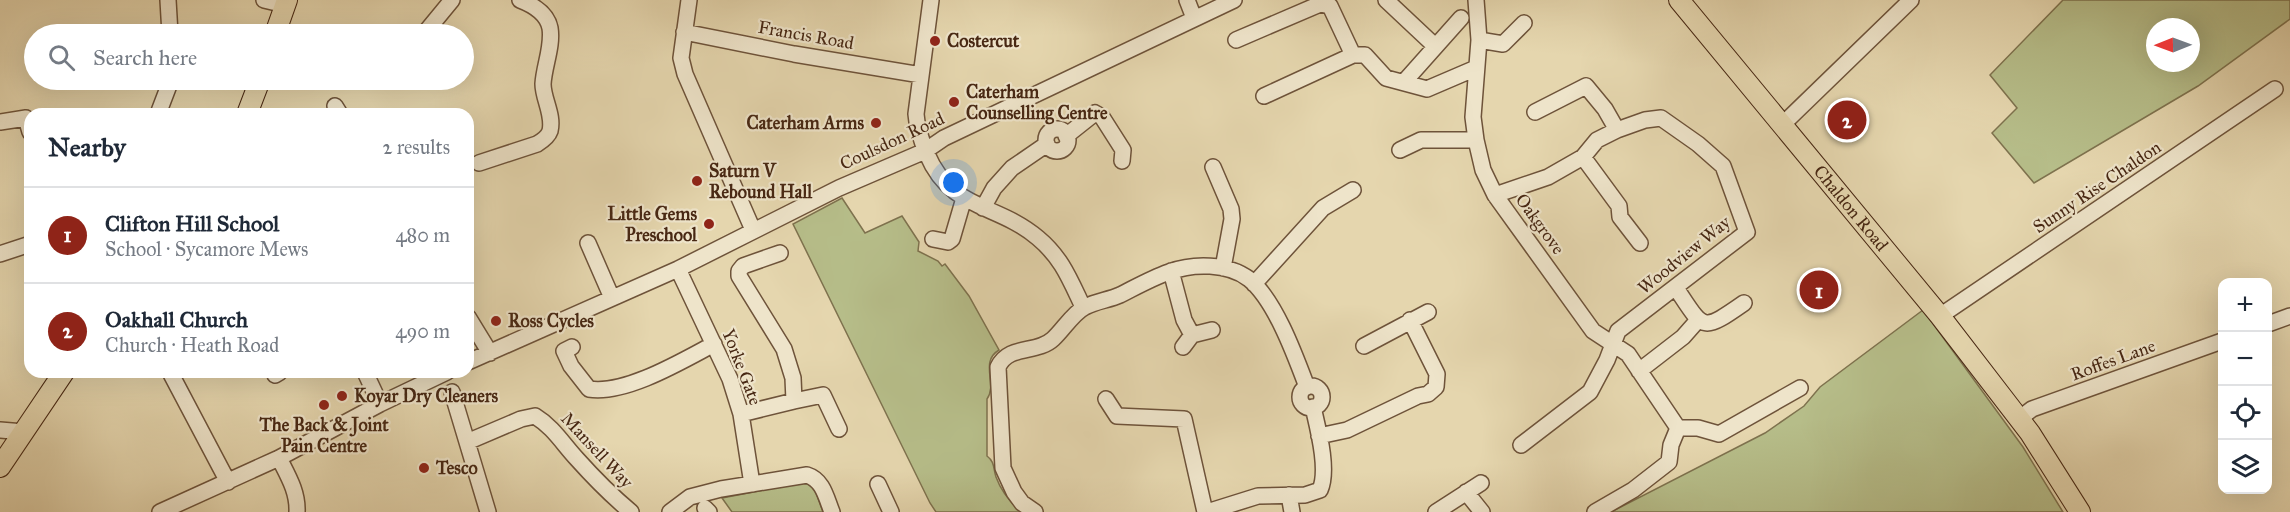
<!DOCTYPE html>
<meta charset="utf-8">
<style>
:root{--surface:#fff;--page:#f6f6f7;--text:#1f2937;--muted:#747a83;--line:#e0e1e3;--accent:#8f2418}
body{margin:0;font-family:"IM FELL Great Primer",serif;background:var(--page);color:var(--text)}
.controls{position:absolute;right:18px;bottom:18px;display:grid;overflow:hidden;border-radius:12px;box-shadow:0 6px 24px #0002}
.controls button{width:54px;height:54px;display:grid;place-items:center;padding:0;border:0;border-bottom:2px solid var(--line);background:var(--surface);color:var(--text);font:30px sans-serif}
.compass{position:absolute;left:2146px;top:18px;width:54px;height:54px;border-radius:50%;background:var(--surface);box-shadow:0 6px 24px #0002;rotate:269deg}
.you{position:absolute;left:954px;top:183px;width:21px;height:21px;margin:-15px;border:4px solid #fff;border-radius:50%;background:#1a73e8;box-shadow:0 0 0 9px #1a73e833}
.badge{display:grid;place-items:center;width:39px;height:39px;border-radius:50%;background:var(--accent);color:#fff;font-size:20px;font-weight:700}
.pin{position:absolute;translate:-50% -50%;border:3px solid #fff;box-shadow:0 2px 6px #0006}
.list{margin:0;padding:0;list-style:none}
h2{display:flex;justify-content:space-between;align-items:center;height:78px;margin:0;padding:0 24px;font-size:26px}
h2 small{font-size:20px;font-weight:400;color:var(--muted)}
.list li{display:grid;grid-template-columns:39px 1fr auto;gap:18px;align-items:center;box-sizing:border-box;height:96px;padding:0 24px;border-top:2px solid var(--line)}
.list b{display:block;font-size:22px;white-space:nowrap}
.list p{margin:0;font-size:20px;white-space:nowrap;color:var(--muted)}
.list em{font-size:20px;font-style:normal;color:var(--muted)}
.icon{flex:none;width:33px;height:33px;fill:none;stroke:currentColor;stroke-width:2;stroke-linecap:round;stroke-linejoin:round}
.map{position:relative;flex:none;width:2290px;height:512px;overflow:hidden}
.search{position:absolute;background:var(--surface);box-shadow:0 6px 24px #0002;left:24px;top:24px;width:450px;height:66px;display:flex;align-items:center;gap:15px;box-sizing:border-box;padding:0 21px;border-radius:33px;color:var(--muted);font-size:22px}
.panel{position:absolute;background:var(--surface);box-shadow:0 6px 24px #0002;left:24px;top:108px;width:450px;height:270px;border-radius:18px}
.map>svg:first-child{display:block}
</style>
<div class="map">
<svg width="2290" height="512" viewBox="0 0 2290 512">
<rect width="100%" height="100%" fill="#e5d6ae"/>
<filter id="stains"><feTurbulence type="fractalNoise" baseFrequency=".00333" numOctaves="4"/><feColorMatrix values="0 0 0 0 .2 0 0 0 0 .09 0 0 0 0 .02 0 0 0 .5 -.17"/></filter>
<radialGradient id="worn" r=".72"><stop offset=".6" stop-color="#630" stop-opacity="0"/><stop offset="1" stop-color="#630" stop-opacity=".3"/></radialGradient>
<path fill="#b6bd89" stroke="#7e724e" stroke-width="1.5" fill-rule="evenodd" d="M2063 0H2290V19L2198 86 2034 183 1992 133 2017 108 1990 75ZM2155 27H2191V63H2155Z
M842 198 865 233 902 216 919 242 918 251 938 261 942 266 945 264 969 296 999 350C979 362 998 384 987 399V456C995 462 993 468 996 477 1001 491 1010 502 1021 512H936L930 503 793 224Z
M1923 310 2023 447 2063 512H1611L1765 433 1804 406 1820 387Z
M805 482 815 490 823 512H732L722 498Z"/>
<g fill="none" stroke-linecap="round" stroke-linejoin="round">
<defs>
<path id="minor" d="M168 0 170 34
M264 0 285 5
M689 0 681 58 685 74 753 230
M931 0 916 114C917 129 921 140 927 154 951 211 997 203 1038 238 1062 258 1070 280 1083 307
M1187 0 1194 18
M1386 0 1435 46
M1476 0 1479 40 1473 117 1476 140 1483 170 1495 195 1593 331 1628 354 1678 428
M684 32 794 54 921 75
M424 34 452 0
M1236 40 1320 4 1330 6 1353 55
M1479 40 1503 44 1524 23
M1404 82 1461 18
M1264 96 1353 55H1365L1386 78 1427 89 1476 68
M335 106 340 114
M1535 112 1586 86 1605 109 1617 130
M158 114 171 80
M0 122 26 118 30 132
M1782 125 1911 0
M1046 140a11 11 0 1 1 22 0a11 11 0 1 1-22 0Z
M1066 136 1095 113 1102 117 1123 150 1122 161
M1400 150 1421 140H1476
M1583 157 1619 206 1620 217 1640 243
M479 163 537 144C542 141 548 137 550 131 554 115 543 99 543 84 544 66 553 46 550 28 547 13 533 5 520 0
M1213 167 1231 209 1232 219 1223 268
M1495 195 1548 177 1583 157 1597 140 1617 130 1645 120 1661 118 1698 144 1723 166 1747 232 1618 331 1607 360 1590 392 1521 445
M983 208 994 188 1012 168 1047 144
M933 239 948 242 952 239 964 198
M588 243 612 298
M0 254 30 244
M678 269 730 379 741 414 752 484
M1171 271 1184 320 1192 335
M1254 284 1323 208 1353 190
M1676 288C1704 330 1701 333 1744 303
M1940 316 2275 89
M468 317 490 353
M2268 324 2290 316
M1364 346 1428 312
M572 347 564 351 571 366 589 389C625 395 682 361 714 344
M1183 347 1192 335 1212 330
M468 362 678 269 839 188 925 151 944 138 1234 0
M1639 371 1683 337 1698 320
M365 372 380 404
M171 374 228 482
M275 375 280 372
M1300 397a11 11 0 1 1 22 0a11 11 0 1 1-22 0Z
M452 392 488 512
M1106 399 1117 416 1184 419 1205 512
M794 401 823 395 839 429
M741 414 794 401 793 378 784 349 739 276V271L743 266 780 253
M2019 419 2032 409 2222 341
M0 430 24 432
M1319 436 1347 430 1418 396 1428 394 1436 387 1437 374 1410 320
M467 442 521 419 535 416C553 427 563 444 577 459 594 478 612 496 631 512
M279 458C288 476 298 492 297 512
M878 484 891 512
M1466 492 1482 512
M1289 495 1292 512
M705 508 709 512
M160 512 279 458 380 404 447 372
M670 512 690 497 721 489 807 475C823 480 826 497 832 512
M1035 512 1022 503 1014 492 1003 468 998 367C1009 344 1037 354 1053 339 1063 330 1073 313 1085 307 1096 301 1109 300 1120 295 1136 287 1152 278 1169 272 1193 263 1228 263 1249 279 1275 300 1295 355 1307 387
M1207 512 1258 496 1305 495 1320 490C1329 470 1318 429 1313 407
M1436 512 1481 483
M1595 512 1633 490 1669 462 1671 445 1678 428H1698L1719 434 1800 388"/>
<g id="major">
<path id="s1" d="M1679 0 1940 316 2030 433 2080 512"/>
<path d="M275 34 287 0"/>
<path d="M247 114 260 80"/>
<path d="M0 467 64 372"/>
</g>
</defs>
<use href="#minor" stroke="#6e533a" stroke-width="18"/>
<use href="#major" stroke="#472713" stroke-width="22"/>
<use href="#minor" stroke="#eee4ca" stroke-width="15"/>
<use href="#major" stroke="#e5d6ae" stroke-width="20"/>
</g>
<g fill="#8f2418" stroke="#eee4ca" stroke-width="2">
<circle cx="935" cy="41" r="6"/>
<circle cx="954" cy="102" r="6"/>
<circle cx="876" cy="123" r="6"/>
<circle cx="697" cy="181" r="6"/>
<circle cx="709" cy="224" r="6"/>
<circle cx="496" cy="321" r="6"/>
<circle cx="342" cy="396" r="6"/>
<circle cx="324" cy="405" r="6"/>
<circle cx="424" cy="468" r="6"/>
</g>
<g text-anchor="middle" stroke-width="4.5" stroke-linejoin="round" paint-order="stroke">
<g font-size="18" fill="#472713" stroke="#eee4ca">
<text transform="translate(806 35) rotate(10)" y="6">Francis Road</text>
<text transform="translate(892 141) rotate(-25)" y="6">Coulsdon Road</text>
<text transform="translate(2097 187) rotate(-34)" y="6">Sunny Rise Chaldon</text>
<text dy="6" stroke="none"><textPath href="#s1" startOffset="270">Chaldon Road</textPath></text>
<text transform="translate(1540 224) rotate(54)" y="6">Oakgrove</text>
<text transform="translate(1684 255) rotate(-39)" y="6">Woodview Way</text>
<text transform="translate(2113 360) rotate(-20)" y="6">Roffes Lane</text>
<text transform="translate(742 367) rotate(69)" y="6">Yorke Gate</text>
<text transform="translate(597 450) rotate(47)" y="6">Mansell Way</text>
</g>
<g font-size="18" font-weight="bold" fill="#472713" stroke="#eee4ca" text-anchor="start">
<text x="947" y="47">Costercut</text>
<text x="966" y="98">Caterham<tspan x="966" dy="21">Counselling Centre</tspan></text>
<text x="864" y="129" text-anchor="end">Caterham Arms</text>
<text x="709" y="177">Saturn V<tspan x="709" dy="21">Rebound Hall</tspan></text>
<text x="697" y="220" text-anchor="end">Little Gems<tspan x="697" dy="21">Preschool</tspan></text>
<text x="508" y="327">Ross Cycles</text>
<text x="354" y="402">Koyar Dry Cleaners</text>
<text x="324" y="431" text-anchor="middle">The Back &amp; Joint<tspan x="324" dy="21">Pain Centre</tspan></text>
<text x="436" y="474">Tesco</text>
</g>
</g>
<rect width="100%" height="100%" filter="url(#stains)"/>
<rect width="100%" height="100%" fill="url(#worn)"/>
</svg>
<div class="controls">
<button>+</button>
<button>−</button>
<button><svg class="icon" aria-label="locate" viewBox="0 0 24 24"><circle cx="12" cy="12" r="6"/><path d="M12 2v4M12 18v4M2 12h4M18 12h4"/></svg></button>
<button><svg class="icon" aria-label="layers" viewBox="0 0 24 24"><path d="M12 4l9 5-9 5-9-5zM3 14l9 5 9-5"/></svg></button>
</div>
<svg class="compass" viewBox="-18 -18 36 36"><path d="M0-13l5 13h-10z" fill="#e53935"/><path d="M0 13l5-13h-10z" fill="#747a83"/></svg>
<div class="you"></div>
<div class="pin badge" style="left:1819px;top:290px">1</div>
<div class="pin badge" style="left:1847px;top:120px">2</div>
<div class="search"><svg class="icon" aria-label="search" viewBox="0 0 24 24"><circle cx="10" cy="10" r="6"/><path d="M15 15l6 6"/></svg>Search here</div>
<section class="panel">
<h2>Nearby<small>2 results</small></h2>
<ul class="list">
<li><span class="badge">1</span><div><b>Clifton Hill School</b><p>School · Sycamore Mews</p></div><em>480 m</em></li>
<li><span class="badge">2</span><div><b>Oakhall Church</b><p>Church · Heath Road</p></div><em>490 m</em></li>
</ul>
</section>
</div>
